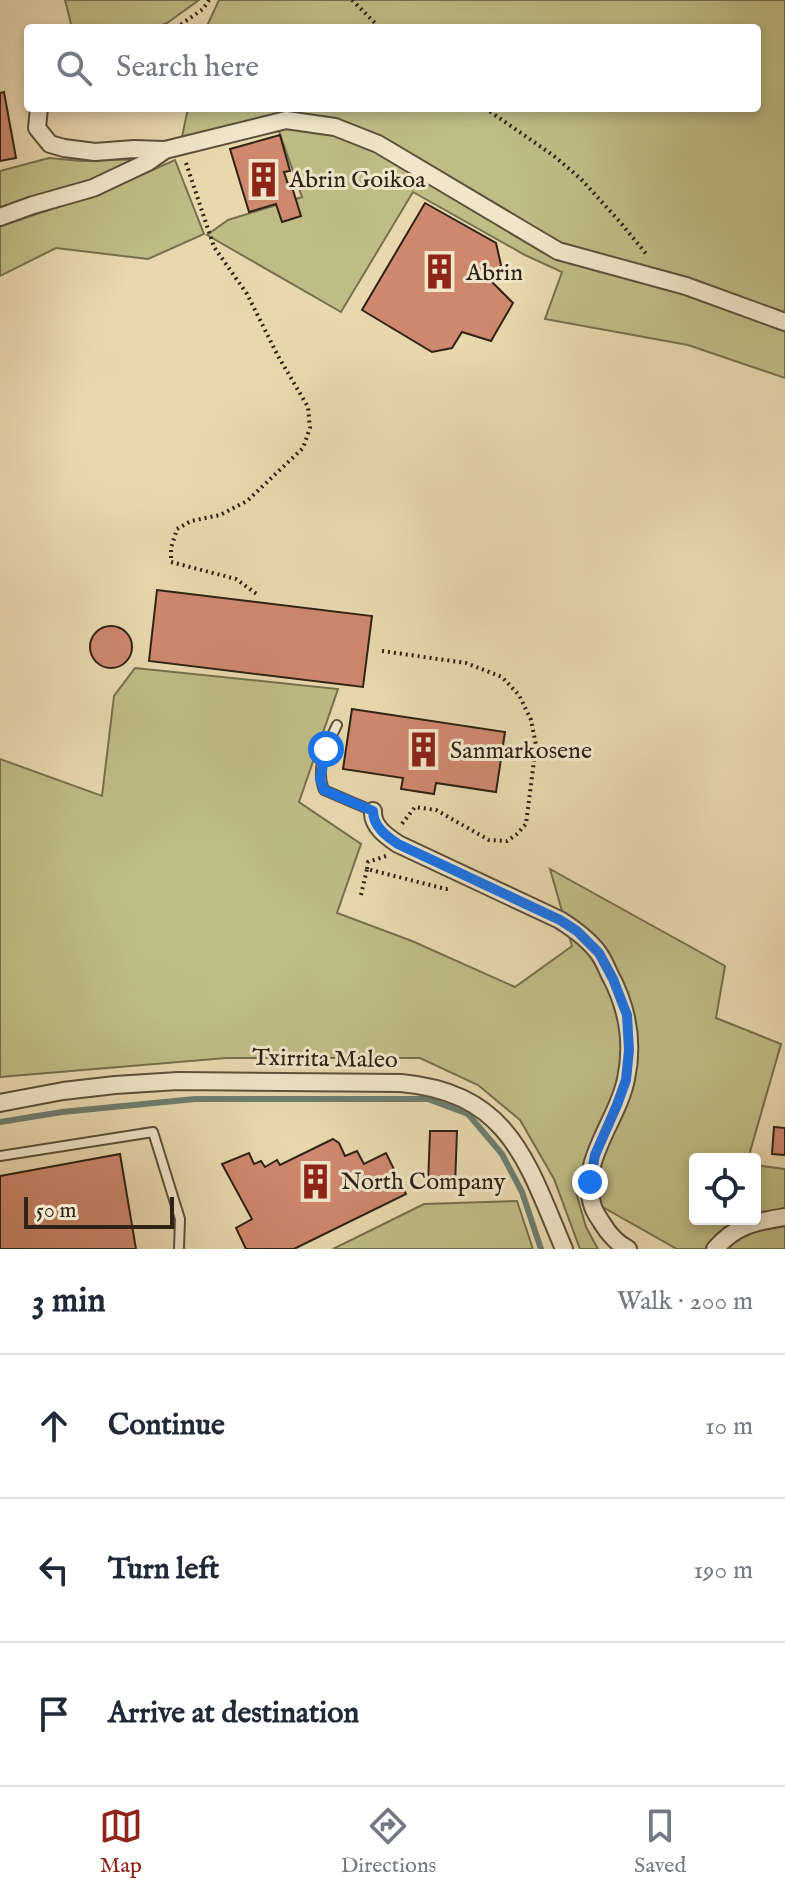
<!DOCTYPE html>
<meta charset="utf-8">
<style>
:root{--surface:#fff;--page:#f2f2f3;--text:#1f2937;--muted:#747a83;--line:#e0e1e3;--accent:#8f2418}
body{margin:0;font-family:"IM FELL English",serif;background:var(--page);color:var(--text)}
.controls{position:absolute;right:24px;bottom:24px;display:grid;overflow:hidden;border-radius:8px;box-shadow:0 4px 12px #0003}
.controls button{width:72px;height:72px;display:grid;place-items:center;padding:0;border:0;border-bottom:2px solid var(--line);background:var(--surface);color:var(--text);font:40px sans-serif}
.scale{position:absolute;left:24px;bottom:20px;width:150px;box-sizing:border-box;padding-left:8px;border:4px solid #2e2316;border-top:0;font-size:22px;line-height:28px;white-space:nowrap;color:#2e2316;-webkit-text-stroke:6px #f1e6ca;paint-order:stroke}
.stop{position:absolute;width:24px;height:24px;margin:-18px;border:6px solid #1a73e8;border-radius:50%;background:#fff}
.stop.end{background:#1a73e8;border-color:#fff;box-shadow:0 2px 8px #0008}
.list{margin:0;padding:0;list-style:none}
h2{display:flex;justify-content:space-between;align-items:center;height:104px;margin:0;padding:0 32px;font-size:34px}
h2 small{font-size:26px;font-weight:400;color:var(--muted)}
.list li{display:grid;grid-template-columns:52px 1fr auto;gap:24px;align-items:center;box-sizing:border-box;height:144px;padding:0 32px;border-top:2px solid var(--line)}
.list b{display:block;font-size:30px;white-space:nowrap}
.list em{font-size:26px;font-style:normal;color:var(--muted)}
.icon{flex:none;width:44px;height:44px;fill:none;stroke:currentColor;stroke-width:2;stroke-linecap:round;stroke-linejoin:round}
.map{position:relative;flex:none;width:785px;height:1249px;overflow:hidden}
.search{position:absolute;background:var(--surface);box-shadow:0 4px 12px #0003;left:24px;right:24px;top:24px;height:88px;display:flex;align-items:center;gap:20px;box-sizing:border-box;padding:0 28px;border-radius:8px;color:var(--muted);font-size:30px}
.sheet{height:536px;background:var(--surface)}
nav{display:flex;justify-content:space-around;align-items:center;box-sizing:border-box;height:112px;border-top:2px solid var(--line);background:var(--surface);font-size:22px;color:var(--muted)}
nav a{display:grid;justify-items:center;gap:4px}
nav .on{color:var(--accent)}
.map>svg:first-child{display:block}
</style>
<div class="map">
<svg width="785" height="1249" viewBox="0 0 785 1249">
<rect width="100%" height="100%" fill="#e9d8ae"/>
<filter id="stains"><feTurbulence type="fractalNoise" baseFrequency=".0025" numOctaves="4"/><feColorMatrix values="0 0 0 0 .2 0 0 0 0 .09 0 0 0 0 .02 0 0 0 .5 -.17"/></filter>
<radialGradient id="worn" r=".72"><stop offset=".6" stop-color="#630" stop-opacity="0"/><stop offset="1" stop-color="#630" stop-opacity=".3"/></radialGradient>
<path fill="#bfbc85" stroke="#76704e" stroke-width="2" d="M65 0H199L167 23 154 28H72Z
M219 0H785V378L688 345 545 319 562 272 525 255 413 192 341 312 207 235 228 220 302 197 274 117 182 137 188 108H757V28H206Z
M49 158 82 161 139 159 82 186 0 210V171Z
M175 160 204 234 148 259 56 248 0 276V226L98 194Z
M135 668 338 689 299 802 361 844 337 913 412 941 515 987 572 946 550 869 725 966 716 1018 781 1044 748 1159H695V1219H755V1165L785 1169V1249H677L576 1192 586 1227 598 1249H580L554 1179 520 1120 478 1085 420 1058H226L0 1077V759L102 796 114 696Z
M517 1201 533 1249H333L424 1204Z"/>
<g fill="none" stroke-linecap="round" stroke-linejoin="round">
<path stroke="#6d7e70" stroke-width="6" d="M0 1122 62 1112 195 1099H428L468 1114 502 1154 522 1192 541 1249"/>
</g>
<path fill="#ce886e" stroke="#2e2316" stroke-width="2" d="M4 92 16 158 0 161V93Z
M280 135 290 171 284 172 289 187H292L301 216 282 222 276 204 249 212 230 149Z
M425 203 496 243 501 265 490 280 513 303 491 341 462 332 452 348 432 352 362 310Z
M157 590 372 616 363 687 149 661Z
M90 647a21 21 0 1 1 42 0a21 21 0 1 1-42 0Z
M352 709 505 732 496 792 436 783 434 794 401 789 403 778 343 769Z
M774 1127 785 1128V1155L772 1154Z
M430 1131H457L455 1185H428Z
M333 1139 339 1143 345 1156 357 1151 364 1164 386 1153 406 1194 294 1249H246L236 1228 252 1219 222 1164 249 1153 254 1164 261 1161 265 1167 277 1160 280 1165Z
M120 1154 136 1249H0V1176Z"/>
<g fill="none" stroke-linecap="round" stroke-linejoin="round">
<defs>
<path id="service" d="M337 725C327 745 315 768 324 790L373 811
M0 1156 153 1132 180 1219 179 1249"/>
<path id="minor" d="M39 108 37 128 50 144 64 148 95 152 134 149 165 150
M0 217 33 205 93 188 148 162 165 150 286 120 335 127 378 144 558 251 686 286 785 322
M373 811C372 826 386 836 398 844L560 920C574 929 587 938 597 951 602 957 606 966 609 973 627 1006 634 1042 626 1079 618 1121 577 1162 593 1207 595 1213 599 1218 602 1223 608 1233 618 1244 628 1249
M0 1103 63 1091 115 1085 178 1081 401 1083C510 1093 527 1162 564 1249
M715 1249C736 1225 754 1222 785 1217"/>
</defs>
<use href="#service" stroke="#5d503c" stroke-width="12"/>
<use href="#minor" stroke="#5d503c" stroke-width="20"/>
<path stroke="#2e2316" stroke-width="4" stroke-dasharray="2 4" stroke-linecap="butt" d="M352 0 380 28
M176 28 203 9 209 0
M485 108 554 156 581 179 620 222 648 256
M186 163 214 247 247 294 278 356 308 407 310 428 303 448 247 501 220 515 191 521 177 529 171 548V562L236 579 258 595
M382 651 466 663 502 677 519 695 531 720 536 745 526 824 517 834 507 841 489 840 436 810 415 807 401 825
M367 869 368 862 386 856
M361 895 367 869 446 889 451 888"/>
<use href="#service" stroke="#f1e6ca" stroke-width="8"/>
<use href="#minor" stroke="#f1e6ca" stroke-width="16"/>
</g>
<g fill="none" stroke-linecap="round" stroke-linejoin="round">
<path stroke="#1a73e8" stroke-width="10" d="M326 749 320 779 324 790 373 811C373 826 386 836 398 844L560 920 577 931 599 953 613 979 627 1015 629 1050 626 1080 617 1105 595 1155 590 1182"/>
</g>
<defs>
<symbol id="building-bare" viewBox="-9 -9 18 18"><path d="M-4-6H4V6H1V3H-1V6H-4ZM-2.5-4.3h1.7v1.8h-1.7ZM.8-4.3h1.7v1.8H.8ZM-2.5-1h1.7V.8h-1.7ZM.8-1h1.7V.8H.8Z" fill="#8f2418" stroke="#f1e6ca" stroke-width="2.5" paint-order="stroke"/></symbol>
</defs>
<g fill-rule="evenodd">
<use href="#building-bare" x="238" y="154" width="51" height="51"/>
<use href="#building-bare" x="414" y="246" width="51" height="51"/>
<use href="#building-bare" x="398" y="724" width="51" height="51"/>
<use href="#building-bare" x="290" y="1156" width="51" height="51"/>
</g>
<g text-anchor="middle" stroke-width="6" stroke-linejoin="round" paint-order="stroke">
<g font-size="24" fill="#2e2316" stroke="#f1e6ca" text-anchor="start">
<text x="289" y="187">Abrin Goikoa</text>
<text x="466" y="280">Abrin</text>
<text x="450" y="758">Sanmarkosene</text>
<text x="341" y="1189">North Company</text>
</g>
<g font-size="24" fill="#2e2316" stroke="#f1e6ca">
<text transform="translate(325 1058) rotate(1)" y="8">Txirrita Maleo</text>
</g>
</g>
<rect width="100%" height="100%" filter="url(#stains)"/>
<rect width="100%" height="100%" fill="url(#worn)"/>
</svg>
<div class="controls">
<button><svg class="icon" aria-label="locate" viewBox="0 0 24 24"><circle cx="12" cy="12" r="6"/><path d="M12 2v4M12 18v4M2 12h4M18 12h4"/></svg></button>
</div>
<div class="scale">50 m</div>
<div class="stop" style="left:326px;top:749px"></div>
<div class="stop end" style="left:590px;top:1182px"></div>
<div class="search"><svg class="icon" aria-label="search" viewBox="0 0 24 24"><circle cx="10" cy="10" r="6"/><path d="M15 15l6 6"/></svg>Search here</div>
</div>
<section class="sheet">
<h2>3 min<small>Walk · 200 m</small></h2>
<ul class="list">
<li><svg class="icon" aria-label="ahead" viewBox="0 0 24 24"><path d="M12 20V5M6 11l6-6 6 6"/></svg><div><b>Continue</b></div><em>10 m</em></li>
<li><svg class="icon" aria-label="left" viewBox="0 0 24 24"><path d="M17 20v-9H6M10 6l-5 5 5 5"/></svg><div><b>Turn left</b></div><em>190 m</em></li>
<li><svg class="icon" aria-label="arrive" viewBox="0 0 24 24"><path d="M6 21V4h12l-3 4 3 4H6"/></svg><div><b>Arrive at destination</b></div></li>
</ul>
</section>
<nav>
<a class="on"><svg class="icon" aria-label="map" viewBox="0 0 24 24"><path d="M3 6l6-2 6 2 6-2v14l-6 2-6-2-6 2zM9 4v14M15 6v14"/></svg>Map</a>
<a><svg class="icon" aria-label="directions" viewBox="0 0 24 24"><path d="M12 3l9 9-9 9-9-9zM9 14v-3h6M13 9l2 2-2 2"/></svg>Directions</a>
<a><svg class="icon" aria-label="saved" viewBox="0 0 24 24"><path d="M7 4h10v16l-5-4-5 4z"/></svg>Saved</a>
</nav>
